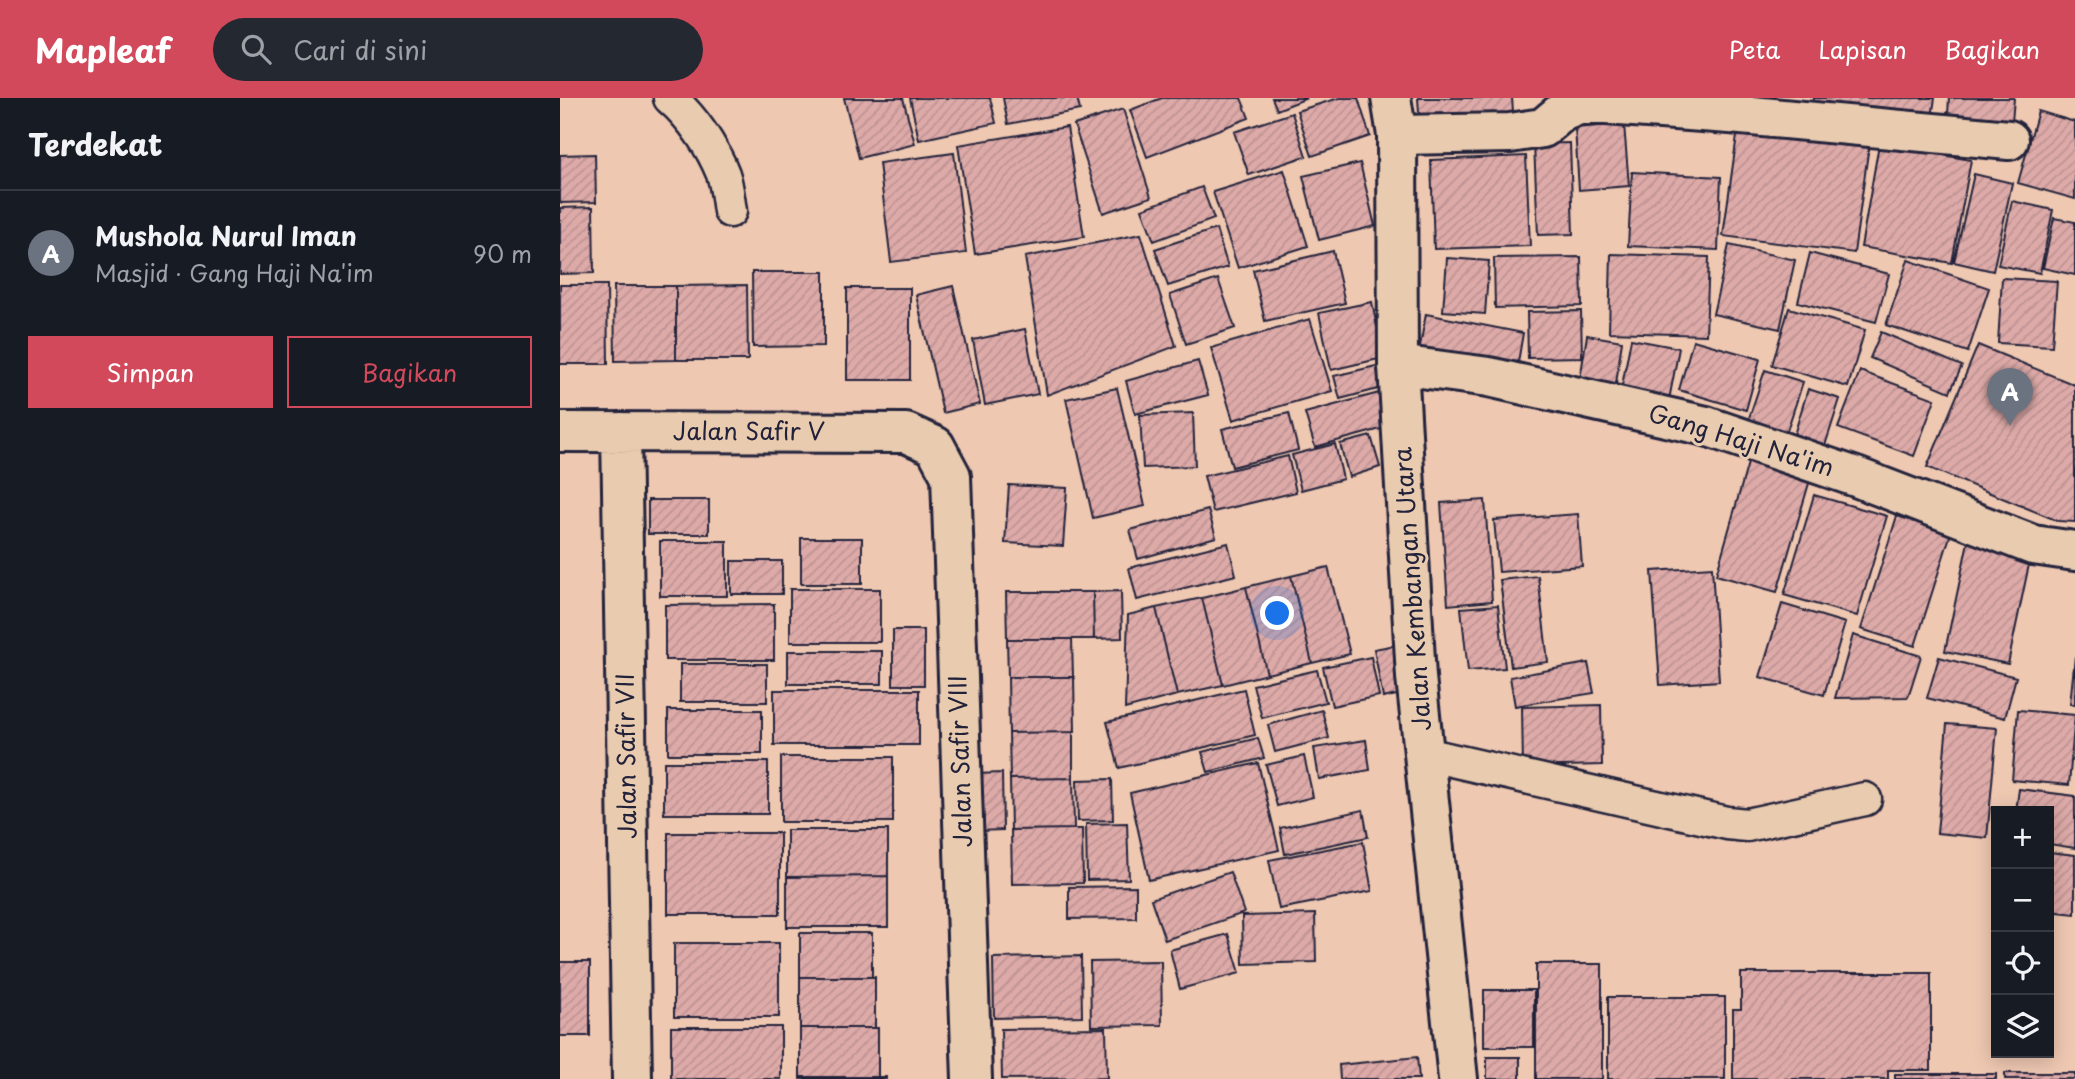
<!DOCTYPE html>
<html lang="id">
<meta charset="utf-8">
<style>
:root{--surface:#171b24;--page:#242831;--text:#f1f3f6;--muted:#9ea1a6;--line:#363941;--accent:#d1495b}
body{margin:0;font-family:"Playpen Sans",sans-serif;background:var(--page);color:var(--text)}
.controls{position:absolute;right:21px;bottom:21px;display:grid;overflow:hidden;border-radius:0px;box-shadow:0 4px 18px #0003}
.controls button{width:63px;height:63px;display:grid;place-items:center;padding:0;border:0;border-bottom:2px solid var(--line);background:var(--surface);color:var(--text);font:35px sans-serif}
.you{position:absolute;left:718px;top:516px;width:24px;height:24px;margin:-18px;border:5px solid #fff;border-radius:50%;background:#1a73e8;box-shadow:0 0 0 10px #1a73e833}
.badge{display:grid;place-items:center;width:46px;height:46px;border-radius:50%;background:var(--accent);color:#fff;font-size:23px;font-weight:700}
.pin{position:absolute;translate:-50% -58px;filter:drop-shadow(0 2px 4px #0008)}
.pin::after{content:'';position:absolute;top:37px;width:24px;height:21px;background:inherit;clip-path:polygon(0 0,100% 0,50% 100%)}
.list{margin:0;padding:0;list-style:none}
h2{display:flex;justify-content:space-between;align-items:center;height:91px;margin:0;padding:0 28px;font-size:30px}
h2 small{font-size:23px;font-weight:400;color:var(--muted)}
.list li{display:grid;grid-template-columns:46px 1fr auto;gap:21px;align-items:center;box-sizing:border-box;height:126px;padding:0 28px;border-top:2px solid var(--line)}
.list b{display:block;font-size:26px;white-space:nowrap}
.list p{margin:0;font-size:23px;white-space:nowrap;color:var(--muted)}
.list em{font-size:23px;font-style:normal;color:var(--muted)}
.actions{display:flex;gap:14px;padding:21px 28px}
.actions a{flex:1;padding:16px 0;border:2px solid var(--accent);border-radius:0px;text-align:center;font-size:24px;color:var(--accent)}
.actions .main{background:var(--accent);color:#fff}
.icon{flex:none;width:38px;height:38px;fill:none;stroke:currentColor;stroke-width:2;stroke-linecap:round;stroke-linejoin:round}
.map{position:relative;flex:none;width:1515px;height:981px;overflow:hidden}
header{display:flex;align-items:center;gap:42px;box-sizing:border-box;height:98px;padding:0 35px;background:var(--accent);color:#fff}
header strong{font-size:33px}
nav{display:flex;gap:38px;margin-inline-start:auto;font-size:24px}
.search{width:490px;height:63px;background:var(--page);display:flex;align-items:center;gap:18px;box-sizing:border-box;padding:0 24px;border-radius:38px;color:var(--muted);font-size:26px}
main{display:flex}
aside{flex:1;background:var(--surface)}
.map>svg:first-child{display:block}
</style>
<header>
<strong>Mapleaf</strong>
<div class="search"><svg class="icon" aria-label="search" viewBox="0 0 24 24"><circle cx="10" cy="10" r="6"/><path d="M15 15l6 6"/></svg>Cari di sini</div>
<nav><a>Peta</a><a>Lapisan</a><a>Bagikan</a></nav>
</header>
<main>
<aside>
<h2>Terdekat<small></small></h2>
<ul class="list">
<li><span class="badge" style="background:#6b7280">A</span><div><b>Mushola Nurul Iman</b><p>Masjid · Gang Haji Na'im</p></div><em>90 m</em></li>
</ul>
<div class="actions"><a class="main">Simpan</a><a>Bagikan</a></div>
</aside>
<div class="map">
<svg width="1515" height="981" viewBox="0 0 1515 981">
<defs>
<pattern id="building-hatch" width="6" height="6" patternUnits="userSpaceOnUse" patternTransform="scale(1.75)"><rect width="6" height="6" fill="#ddaaa8"/><path d="M-1 1l2-2M0 6l6-6M5 7l2-2" fill="none" stroke="#bd9292"/></pattern>
</defs>
<rect width="100%" height="100%" fill="#efc8b2"/>
<filter id="ink" filterUnits="userSpaceOnUse"><feTurbulence type="fractalNoise" baseFrequency=".0143" numOctaves="2"/><feDisplacementMap in="SourceGraphic" scale="14" xChannelSelector="R" yChannelSelector="G"/><feConvolveMatrix kernelMatrix="1 2 1 2 8 2 1 2 1" color-interpolation-filters="sRGB"/></filter>
<g filter="url(#ink)">
<path fill="url(#building-hatch)" stroke="#22223b" stroke-width="2" d="M284 0H343L355 46 299 60Z
M350 0H430L436 25 359 42Z
M443 0H517L520 12 448 26Z
M602 0H681L689 20 587 59 570 12Z
M712 0H747L717 12Z
M779 0H798L810 38 752 58 737 13Z
M858 0H952L954 26 860 30Z
M1254 0H1375L1370 32 1252 12Z
M1389 0H1454L1451 36 1387 32Z
M563 11 591 99 543 115 514 27Z
M1478 13 1515 24V101L1458 85Z
M732 15 746 58 689 77 674 34Z
M1064 26 1069 88 1019 92 1015 30Z
M507 29 524 139 415 156 398 47Z
M1178 30 1309 47 1294 155 1163 138Z
M1010 45 1013 136 978 137 974 46Z
M1319 46 1411 62 1392 165 1301 149Z
M394 55 406 155 331 164 319 65Z
M35 56 36 104 0 105V57Z
M966 58 970 148 874 151 871 62Z
M800 65 815 128 759 142 743 78Z
M724 72 748 148 678 170 653 94Z
M1072 74 1161 79 1158 152 1068 148Z
M1414 76 1452 85 1433 173 1394 164Z
M642 89 654 121 594 143 582 111Z
M1452 103 1493 112 1480 175 1438 167Z
M33 109 34 175 0 176V110Z
M1494 120 1515 124V177L1483 170Z
M656 131 668 169 608 188 595 151Z
M581 136 616 248 487 297 465 159Z
M1169 147 1235 162 1220 231 1153 216Z
M773 153 785 205 705 223 693 172Z
M1250 155 1329 176 1316 224 1238 204Z
M1051 156 1149 159 1146 237 1049 234Z
M1021 159 1022 208 935 210 934 160Z
M887 160 929 163 925 216 883 213Z
M1348 162 1429 190 1408 254 1326 227Z
M192 174H264V248L193 249Z
M1442 180 1497 183 1492 248 1438 245Z
M658 181 675 230 626 246 610 197Z
M0 187H47L48 266H0Z
M187 187 188 262H116V188Z
M54 188H116V262L55 263Z
M393 188 420 306 383 315 356 197Z
M287 190H350V282H287Z
M812 204 823 260 771 272 759 215Z
M1229 210 1305 232 1288 289 1212 267Z
M1021 213 1022 259 968 260 967 214Z
M866 216 963 235 955 282 857 264Z
M750 221 772 293 673 322 651 250Z
M465 231 478 296 425 307 413 242Z
M1321 234 1402 268 1390 294 1310 260Z
M1027 237 1062 243 1055 293 1019 288Z
M1071 241 1119 250 1108 307 1060 298Z
M1133 242 1200 261 1186 312 1119 292Z
M1418 247 1515 287V424L1498 423 1367 369Z
M638 263 648 297 575 316 566 283Z
M816 268 822 290 780 301 774 278Z
M1205 272 1243 284 1223 345 1185 332Z
M1300 273 1375 301 1354 358 1278 330Z
M557 290 585 408 533 420 506 301Z
M1248 291 1280 301 1261 360 1230 350Z
M819 295 828 329 755 349 745 315Z
M633 315 635 368 583 370 580 317Z
M729 315 738 352 672 369 662 331Z
M811 338 820 369 789 379 780 346Z
M775 346 783 381 741 392 732 357Z
M728 358 736 394 653 414 644 378Z
M1190 358 1252 375 1217 494 1156 477Z
M449 387 507 390 503 448 445 445Z
M1254 397 1327 418 1297 518 1224 497Z
M88 402H149V436H88Z
M925 402 932 503 888 507 881 405Z
M648 412 656 439 578 461 570 432Z
M1018 416 1022 468 939 474 934 422Z
M1337 418 1391 435 1355 548 1301 531Z
M1409 439 1472 452 1448 566 1385 553Z
M241 440H302V486H241Z
M100 443H167V498H100Z
M668 445 676 477 577 502 569 470Z
M171 463H222V496H171Z
M768 469 790 556 752 565 731 478Z
M1152 469 1159 583 1100 587 1092 473Z
M731 478 752 565 707 576 686 489Z
M978 478 988 564 951 569 940 482Z
M686 489 707 576 663 587 642 500Z
M230 491H320V544H230Z
M561 493 562 540 534 541 533 494Z
M446 494H533L534 541H447Z
M642 500 663 587 617 597 596 510Z
M214 506V562H105V507Z
M1222 506 1285 525 1264 597 1200 579Z
M938 507 945 570 908 573 901 510Z
M596 510 617 597 565 611 568 517Z
M333 532H364V587H333Z
M1293 537 1361 558 1348 599 1275 600Z
M447 541H512L513 579H448Z
M836 547 846 595 823 600 814 551Z
M228 553H322V586H228Z
M1515 558V607L1510 606Z
M811 559 819 598 772 608 763 569Z
M1379 559 1456 579 1445 620 1367 600Z
M1028 565 1034 595 955 608 950 579Z
M120 566H207V604H120Z
M757 572 766 604 702 620 693 587Z
M448 579H514L515 634 449 635Z
M684 591 695 637 559 670 547 624Z
M214 592H359V647H214Z
M1041 607 1042 667 963 669 962 609Z
M108 612H202V656H108Z
M762 612 769 640 715 654 708 627Z
M1458 612 1515 617 1509 687 1452 682Z
M1387 626 1437 630 1427 740 1377 735Z
M513 634V680L450 681 449 635Z
M698 640 704 660 648 674 642 654Z
M806 642 810 672 759 681 754 650Z
M744 658 753 699 717 708 706 667Z
M221 659H333V724H221Z
M104 664H208V716H104Z
M698 665 719 752 589 782 570 695Z
M442 675 443 732 416 733 415 676Z
M513 680 514 731 451 732 450 681Z
M552 681 553 722 518 723 517 682Z
M1459 691 1515 698V750L1489 746V713H1456Z
M803 712 808 739 725 756 720 730Z
M567 725 569 781 527 782 526 726Z
M514 731H522L523 785 452 786 451 732Z
M227 732H328V778L227 779Z
M108 735H220V816H108Z
M803 744 812 793 719 811 709 762Z
M1489 754 1515 757V816L1489 813Z
M670 774 684 815 605 842 591 801Z
M328 778V829H227V779Z
M576 788V820L509 821V789Z
M755 816 756 864 683 866 682 818Z
M240 835H312V879H240Z
M668 836 680 875 620 891 610 852Z
M114 845H219V919H114Z
M521 858 522 918 434 920 433 860Z
M601 863 602 927 531 928 530 864Z
M0 864H30V938H0Z
M976 866H1042V981H976Z
M1181 875H1371V972H1328V981H1173V911H1181Z
M240 879H315V930H240Z
M924 892H974V949H924Z
M1048 899H1165V981H1048Z
M111 929H221V981H111Z
M240 930H318V979H240Z
M546 930 547 980 442 981 441 931Z
M857 959 859 981H780L779 967Z
M927 959H960V981H927Z
M1445 975H1515V981H1445Z
M1335 976H1436V981H1335Z
M240 979H326V981H240Z"/>
<g fill="none" stroke-linecap="round" stroke-linejoin="round">
<defs>
<path id="service" d="M110 0C132 19 152 48 163 76 167 87 168 101 170 113
M865 656 1167 725 1187 727 1305 701"/>
<path id="minor" d="M837 37 950 35 983 30 1002 14 1019 7H1046L1170 16 1449 42
M838 267 929 279 1146 328 1296 379 1473 447 1515 453
M0 334 346 335 375 348 391 378 412 981
M61 334 72 981"/>
<path id="tertiary" d="M831 0 837 37 838 267 856 579 898 981"/>
</defs>
<use href="#service" stroke="#22223b" stroke-width="37"/>
<use href="#minor" stroke="#22223b" stroke-width="44"/>
<use href="#tertiary" stroke="#22223b" stroke-width="44"/>
<use href="#service" stroke="#e9cbaf" stroke-width="32"/>
<use href="#minor" stroke="#e9cbaf" stroke-width="38"/>
<use href="#tertiary" stroke="#e9cbaf" stroke-width="38"/>
</g>
</g>
<g text-anchor="middle" stroke-width="6" stroke-linejoin="round" paint-order="stroke">
<g font-size="24" fill="#22223b" stroke="#e9cbaf">
<text x="189" y="342">Jalan Safir V</text>
<text transform="translate(1181 343) rotate(17)" y="8">Gang Haji Na'im</text>
<text transform="translate(853 491) rotate(-94)" y="8">Jalan Kembangan Utara</text>
<text transform="translate(67 658) rotate(-91)" y="8">Jalan Safir VII</text>
<text transform="translate(401 663) rotate(-92)" y="8">Jalan Safir VIII</text>
</g>
</g>
</svg>
<div class="controls">
<button>+</button>
<button>−</button>
<button><svg class="icon" aria-label="locate" viewBox="0 0 24 24"><circle cx="12" cy="12" r="6"/><path d="M12 2v4M12 18v4M2 12h4M18 12h4"/></svg></button>
<button><svg class="icon" aria-label="layers" viewBox="0 0 24 24"><path d="M12 4l9 5-9 5-9-5zM3 14l9 5 9-5"/></svg></button>
</div>
<div class="you"></div>
<div class="pin badge" style="left:1450px;top:328px;background:#6b7280">A</div>
</div>
</main>
